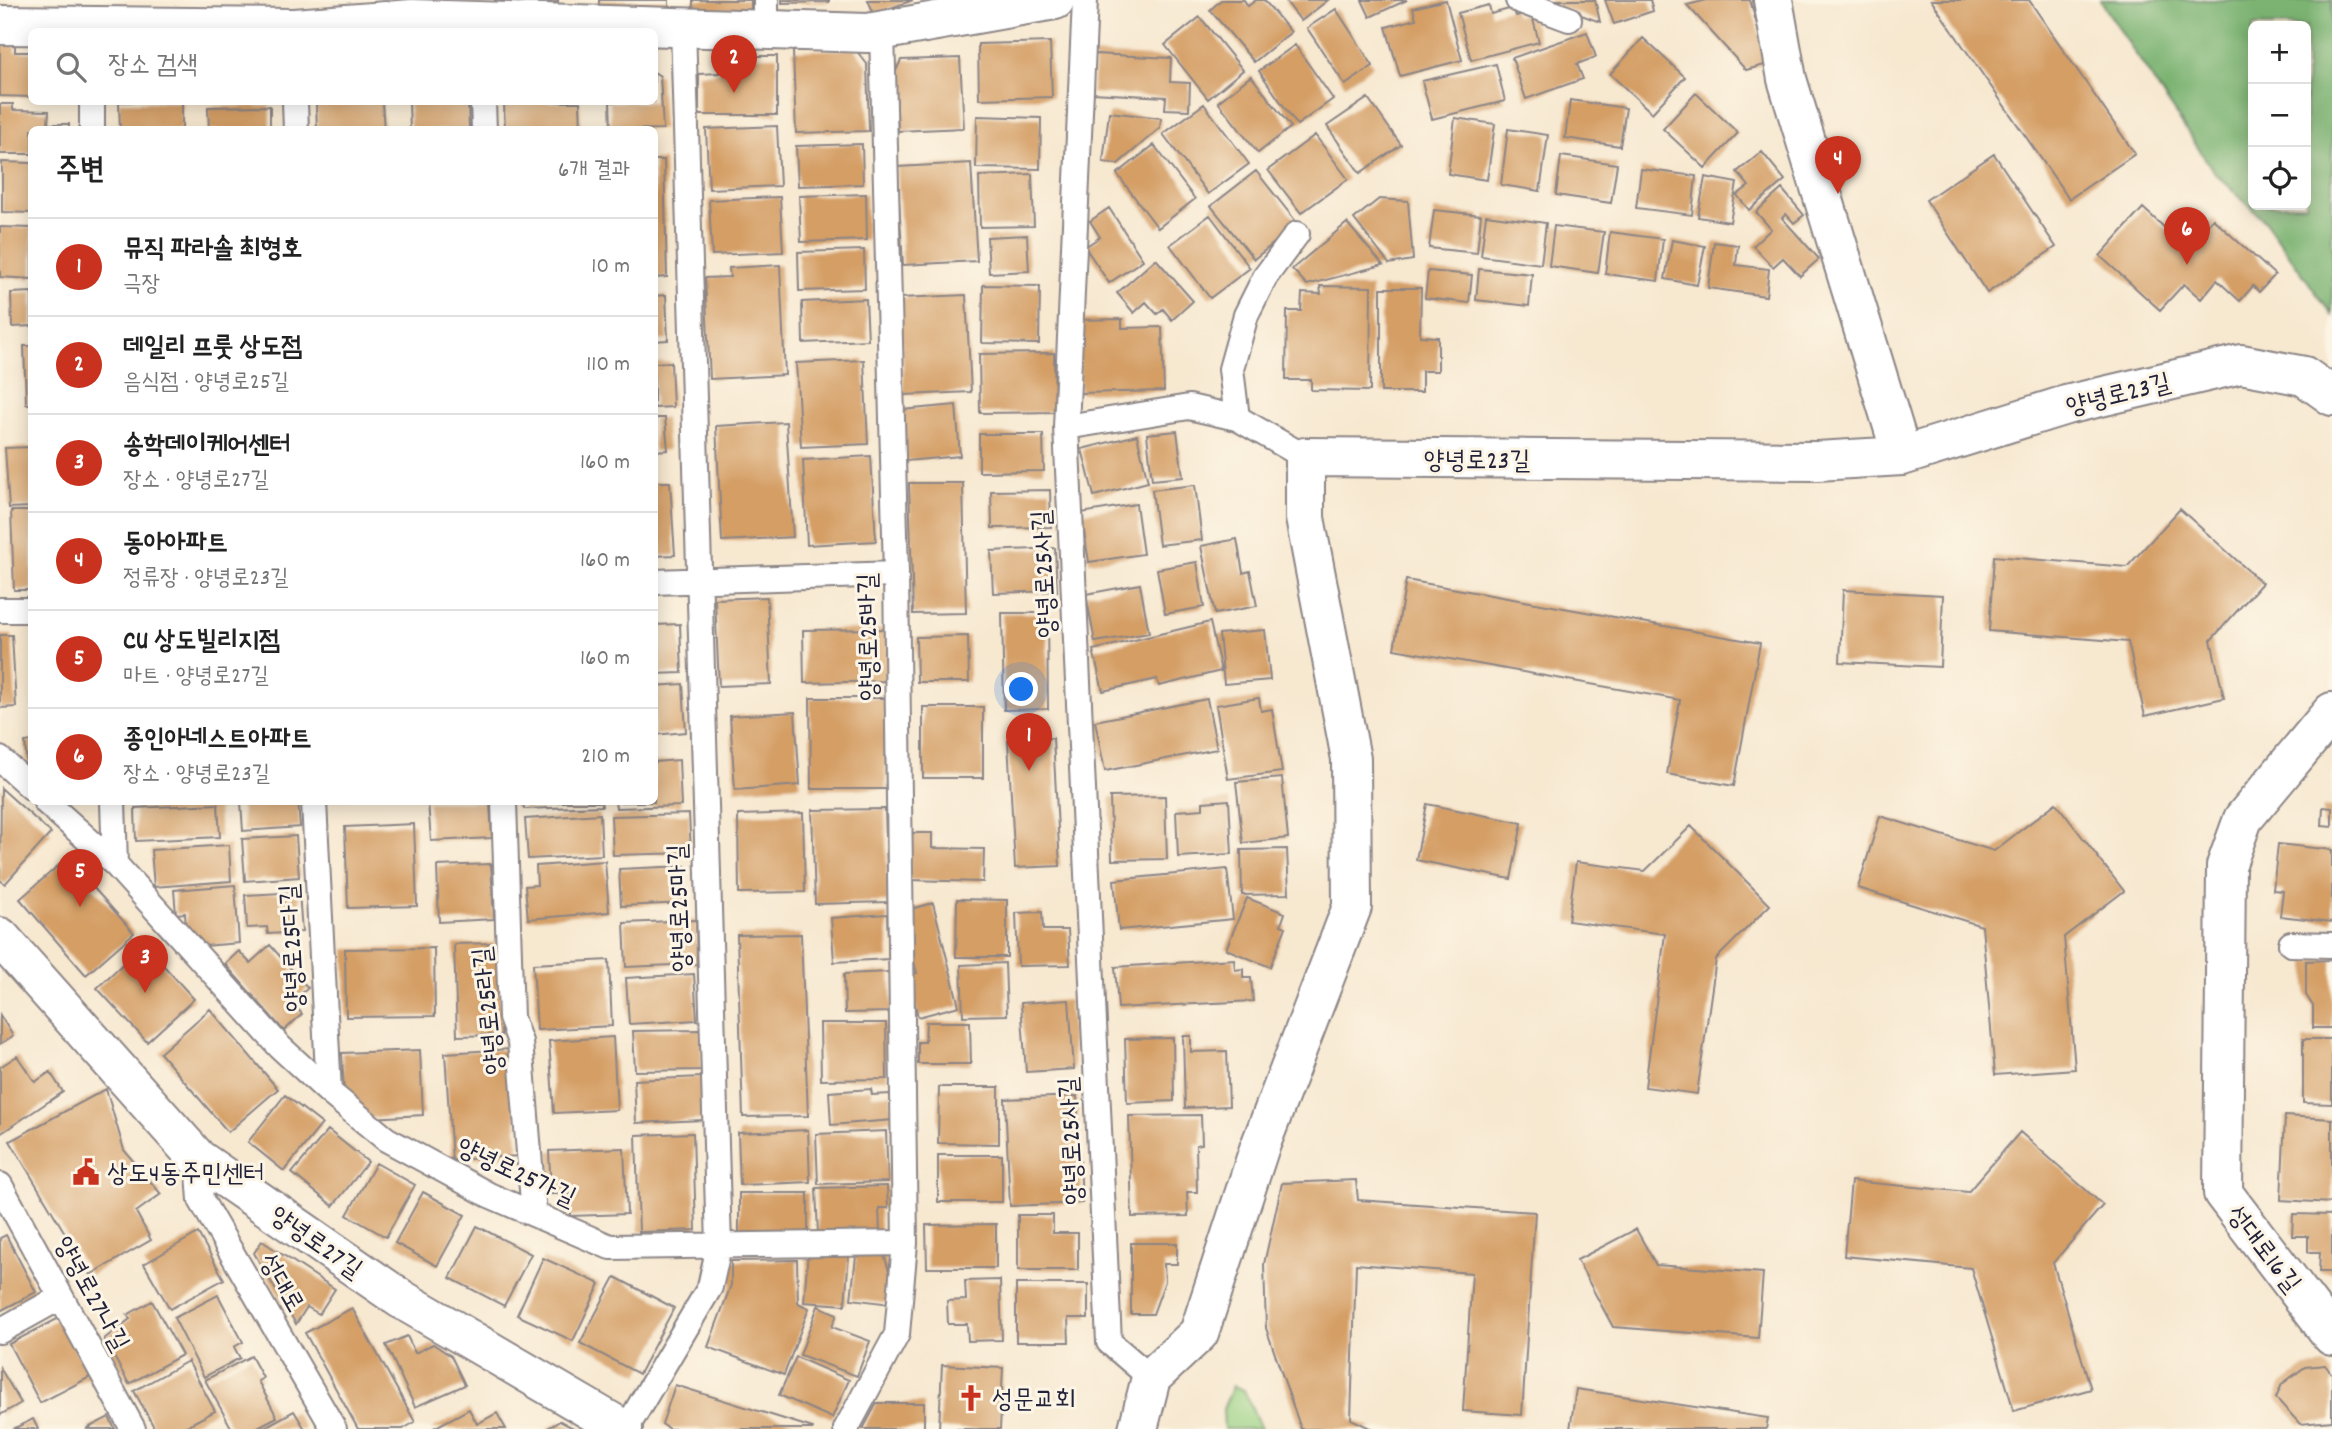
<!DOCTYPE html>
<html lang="ko">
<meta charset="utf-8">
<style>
:root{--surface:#fff;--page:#f6f6f6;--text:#222;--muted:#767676;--line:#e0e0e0;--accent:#c8321e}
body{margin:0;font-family:Dekko,"Poor Story",sans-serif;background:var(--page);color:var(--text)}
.controls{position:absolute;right:21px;top:21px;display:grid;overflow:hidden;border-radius:10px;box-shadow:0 4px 18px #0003}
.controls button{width:63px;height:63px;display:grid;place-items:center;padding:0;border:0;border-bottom:2px solid var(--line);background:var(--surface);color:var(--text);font:35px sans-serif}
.you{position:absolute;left:1022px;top:690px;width:24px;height:24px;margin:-18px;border:5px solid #fff;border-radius:50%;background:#1a73e8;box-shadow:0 0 0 10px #1a73e833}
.badge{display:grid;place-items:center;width:46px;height:46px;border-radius:50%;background:var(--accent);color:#fff;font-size:23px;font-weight:700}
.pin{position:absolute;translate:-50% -58px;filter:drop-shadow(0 2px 4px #0008)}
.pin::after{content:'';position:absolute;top:37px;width:24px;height:21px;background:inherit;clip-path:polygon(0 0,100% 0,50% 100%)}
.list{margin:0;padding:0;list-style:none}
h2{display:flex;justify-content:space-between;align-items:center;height:91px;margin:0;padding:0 28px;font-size:30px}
h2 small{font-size:23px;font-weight:400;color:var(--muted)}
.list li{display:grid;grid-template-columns:46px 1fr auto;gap:21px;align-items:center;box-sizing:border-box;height:98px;padding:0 28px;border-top:2px solid var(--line)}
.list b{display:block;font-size:26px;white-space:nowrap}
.list p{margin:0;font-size:23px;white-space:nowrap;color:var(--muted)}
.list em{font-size:23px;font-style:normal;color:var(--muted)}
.icon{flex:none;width:38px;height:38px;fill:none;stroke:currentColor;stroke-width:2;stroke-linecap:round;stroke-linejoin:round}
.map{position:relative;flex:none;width:2332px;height:1429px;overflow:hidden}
.search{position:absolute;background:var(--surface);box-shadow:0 4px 18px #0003;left:28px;top:28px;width:630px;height:77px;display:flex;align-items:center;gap:18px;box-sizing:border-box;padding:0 24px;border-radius:10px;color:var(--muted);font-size:26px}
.panel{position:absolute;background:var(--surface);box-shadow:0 4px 18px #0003;left:28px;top:126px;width:630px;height:679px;border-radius:10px}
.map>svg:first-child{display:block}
</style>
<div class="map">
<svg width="2332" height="1429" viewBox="0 0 2332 1429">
<rect width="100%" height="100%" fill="#fcf5e5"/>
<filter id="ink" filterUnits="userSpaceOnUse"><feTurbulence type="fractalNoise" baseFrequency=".0143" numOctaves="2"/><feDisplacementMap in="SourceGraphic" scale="14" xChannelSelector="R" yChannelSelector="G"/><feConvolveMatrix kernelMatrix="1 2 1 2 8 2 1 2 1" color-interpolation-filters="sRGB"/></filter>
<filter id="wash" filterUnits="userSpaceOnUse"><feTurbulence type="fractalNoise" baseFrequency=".00686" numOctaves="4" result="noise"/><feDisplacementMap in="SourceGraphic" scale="28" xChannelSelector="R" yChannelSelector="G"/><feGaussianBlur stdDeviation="1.57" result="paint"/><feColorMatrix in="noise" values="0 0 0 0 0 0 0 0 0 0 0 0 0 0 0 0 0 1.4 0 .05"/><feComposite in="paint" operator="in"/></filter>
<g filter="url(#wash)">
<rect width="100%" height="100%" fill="#f7e8d0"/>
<path fill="#9ad184" stroke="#5e7a60" stroke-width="2" d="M1233 1386 1244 1390 1261 1429H1224L1223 1409Z"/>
<path fill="#7bb372" stroke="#4e6a56" stroke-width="2" fill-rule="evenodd" d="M2100 0H2332V315L2264 220 2214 172ZM2253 26H2306V205H2253Z"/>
<g id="blocks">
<path fill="#d49e65" d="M495 0H558V2L495 4Z
M599 0H669V11L599 9Z
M693 0H751V10L693 9Z
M782 0H829V2L782 3Z
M868 0H913L874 14Z
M1221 0H1244L1248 6 1256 0H1264L1291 32 1254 62 1210 10Z
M1285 0H1328L1301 21Z
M1362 0H1407L1370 17Z
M1446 0 1462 60 1400 76 1386 27 1416 19 1413 8Z
M1549 0H1595L1600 22 1549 3Z
M1605 0H1650L1653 11 1614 24Z
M1707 0H1750L1768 64 1746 70 1687 5Z
M1931 0H2029L2135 154 2069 199Z
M1489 5 1491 14 1513 8 1516 16 1531 12 1539 42 1471 60 1458 13Z
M1336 9 1373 66 1345 85 1307 28Z
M1200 17 1243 70 1208 99 1165 45Z
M1587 32 1596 57 1577 64 1583 79 1526 99 1512 58Z
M1643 38 1685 77 1652 113 1610 74Z
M1050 42 1052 97 979 99 978 44Z
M0 45H15V52H32V97L0 96Z
M1295 45 1333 99 1297 125 1259 71Z
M855 49 867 64 869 131 796 133 793 51Z
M1095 54 1171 58 1170 82 1190 83 1189 110 1165 109 1166 97 1092 93Z
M719 56H777V115H699V74L719 73Z
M960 58 964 128 898 131 895 73 901 60Z
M1496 64 1505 101 1432 119 1422 81Z
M654 72 660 76 663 129 611 130 610 102H654Z
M1251 76 1291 127 1258 153 1218 102Z
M1696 93 1738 133 1705 168 1663 129Z
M1368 98 1401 145 1360 173 1327 126Z
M1570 100 1626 108 1620 146 1565 138Z
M119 102H182V130H120Z
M316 102H382L384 130H317Z
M409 102H468L469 130H410Z
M504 102H580L581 129 505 130Z
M0 104H13V110L49 111 48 124H69V130H32V154H0Z
M1204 104 1249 164 1208 194 1163 134Z
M270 106V130H209L208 107Z
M1109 112 1161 118 1160 128 1118 164 1103 162Z
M977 116 1041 118 1040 169 976 168Z
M1455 118 1495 124 1487 180 1448 174Z
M777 126 780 186 709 189 706 129Z
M1508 129 1548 135 1540 191 1501 185Z
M1315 135 1348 179 1301 213 1268 170Z
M862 144 863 184 798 186 796 146Z
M1154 145 1195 199 1158 228 1117 174Z
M1762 152 1785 180 1749 210 1737 195 1749 186 1737 172Z
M1994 154 2056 247 1987 293 1926 200Z
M1561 156 1617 164 1611 203 1556 195Z
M654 160H664L667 277 654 278Z
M2 162 32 163V213L2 212Z
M971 163 977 261 903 265 897 167Z
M1641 169 1696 176 1692 215 1636 208Z
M1256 171 1298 224 1254 259 1211 206Z
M1032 174 1034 226 980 227 979 176Z
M1705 177 1737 183 1730 222 1698 217Z
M1782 189 1804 215 1794 223 1786 214 1782 218 1819 259 1800 276 1783 258 1773 267 1753 246 1771 229 1756 212Z
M866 194 867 240 801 242 799 196Z
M780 197 783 252 712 255 709 200Z
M1379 199 1408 201 1413 260 1389 264 1354 219Z
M1109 208 1143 260 1109 283 1085 247 1100 237 1090 221Z
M2143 208 2187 248 2213 219 2275 275 2259 292 2253 286 2240 301 2217 280 2201 299 2184 284 2160 310 2100 256Z
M1434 210 1481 215 1477 253 1429 248Z
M1210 215 1250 268 1210 298 1170 245Z
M1486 215 1546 223 1541 264 1481 256Z
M1347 223 1383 265 1307 285 1292 269Z
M1554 226 1604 232 1598 273 1549 266Z
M0 227 32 228V279L0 277Z
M1610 232 1663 239 1658 281 1605 274Z
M1027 235 1029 271 989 273 987 237Z
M1672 240 1705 246 1697 285 1665 279Z
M1714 242 1738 245 1736 265 1769 269 1766 296 1708 288Z
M864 250 865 289 799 291 798 252Z
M1156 259 1193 301 1172 320 1163 309 1157 314 1146 302 1134 313 1117 293Z
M780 265 785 375 710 379 705 278 730 277 729 268Z
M1479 269 1532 274 1529 306 1476 300Z
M1428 271 1472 275 1469 303 1425 298Z
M983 285 1040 286 1039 344 982 343Z
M1320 286 1371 287 1370 391 1311 390V380H1286L1287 311H1301L1302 293 1321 294Z
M1381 288H1421L1420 336 1438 337V371H1422V392H1381Z
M32 292V326L12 327 11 293Z
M666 295 668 340 654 341V296Z
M966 295 971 392 904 395 900 298Z
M866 299 868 340 803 343 802 302Z
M1122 319V328L1162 327 1164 391 1080 393 1078 320Z
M24 346H32V404H26Z
M1054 353 1055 412 980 413 979 354Z
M864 360 868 444 801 447 796 363Z
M671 362 673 407 654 408V363Z
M956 405 960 456 906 461 902 410Z
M654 418H665L668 450 654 451Z
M786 422 793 537 722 541 716 426Z
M1177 431 1183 477 1152 480 1147 434Z
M979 434H1043L1044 471 979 472Z
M1137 435 1148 482 1094 496 1082 449Z
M32 447V507L9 508 5 448Z
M871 456 876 541 807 545 803 460Z
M654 482H670L675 555 654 556Z
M909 483H963L966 613 913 614Z
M1195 485 1202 540 1159 545 1152 490Z
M1050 490 1051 527 992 528 991 491Z
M1136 504 1143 554 1089 562 1081 513Z
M2180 509 2262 583 2211 640 2224 698 2145 716 2128 642 1989 631 1994 556 2127 567Z
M11 511H32V590H14Z
M1237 539 1243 573 1250 571 1257 606 1215 614 1201 546Z
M1055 548 1057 591 993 593 991 551Z
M1197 562 1204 607 1165 614 1157 569Z
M1406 580 1760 643 1734 786 1667 774 1680 700 1394 649Z
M1140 584 1149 633 1095 642 1086 594Z
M1843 590 1943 595 1940 667 1840 662Z
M767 597 771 684 719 686 715 599Z
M1002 613H1047L1048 709 1004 710Z
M1210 622 1221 671 1159 686 1157 679 1103 691 1093 650Z
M680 624 682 673 654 674V625Z
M889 629 890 681 804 683 803 630Z
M1265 630 1270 680 1224 684 1219 634Z
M0 635H12L16 707 0 708Z
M968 636 969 682H917L916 637Z
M683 684 686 732 654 735V686Z
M810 698H885L886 789H811Z
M1259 698 1261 711 1272 709 1282 772 1228 779 1216 705Z
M1207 699 1217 749 1105 771 1095 721Z
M923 707H983V778H923Z
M795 712 800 785 735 790 730 716Z
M1053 738 1060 866 1015 868 1008 741Z
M32 741V767H27L25 742Z
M679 760 681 806 616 808 615 802H654V762Z
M1282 778 1288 838 1243 843 1236 782Z
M1 788 51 833 5 884 0 880Z
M1165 796 1167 859 1112 860 1110 797Z
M1229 800 1232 854 1178 857 1176 811 1203 809V802Z
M241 802H298L300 827 243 831Z
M428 802H490L492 838 431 841Z
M523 802H601L602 806 524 809Z
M2056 803 2124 891 2064 937 2075 1069 1995 1075 1982 926 1858 888 1880 816 1994 851Z
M218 804 220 837 136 841 135 808Z
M1427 804 1522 823 1511 879 1416 860Z
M2323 807 2332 808V827L2322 826Z
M885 809 888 902 815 904 812 810Z
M803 813 805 892 739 893 738 815Z
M600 814 602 855 528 859 525 819Z
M689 814 691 853 613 855 611 816Z
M414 824 417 906 348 908 345 827Z
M1691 826 1770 905 1716 959 1697 1094 1645 1087 1665 934 1568 921 1576 862 1645 871Z
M910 833H932V848L984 849 983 882 909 880Z
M296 836 299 877 245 881 242 839Z
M2278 844 2332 850V922L2280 916 2283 891 2273 890Z
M229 845 231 881 154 887 151 850Z
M1287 849 1289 894 1242 895 1241 850Z
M67 858 134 933 86 975 20 899Z
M605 861 609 912 528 919 525 886 537 885 536 866Z
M491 864 494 919 439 922 437 866Z
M685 866 686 903 621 906 619 869Z
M1227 869 1233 919 1119 930 1114 880Z
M235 885 239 943 204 946 186 929 185 913 176 914 174 890Z
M299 892 302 932 268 934 267 927 247 928 245 895Z
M1247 898 1285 913 1281 925 1286 927 1270 967 1226 949Z
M957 899 1007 900V957H956Z
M933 903 959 1006 918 1017 908 975 917 973 903 919 911 909Z
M1042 912 1043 930H1068L1070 965 1018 966 1016 913Z
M887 914 889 959 834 962 831 918Z
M696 920 697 964 626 967 624 923Z
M801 934 808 1116 743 1117 737 935Z
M498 943 501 1035 457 1036 454 944Z
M144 944 194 999 147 1042 97 988Z
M270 945 308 988 292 1002 302 1014 284 1031 225 964 239 951 250 963Z
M434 948 435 1016 346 1017 345 949Z
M1234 959 1235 970 1243 969V978H1251L1253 1001 1118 1008 1115 967Z
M609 960 612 1026 537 1030 533 964Z
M2332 960V1028H2313V1006L2306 995V961Z
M1005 963 1007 1015 963 1016 961 965Z
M890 972 892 1012 845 1013 844 974Z
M694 974 697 1020 629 1024 626 978Z
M1069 1000 1074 1069 1026 1072 1021 1003Z
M210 1009 278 1089 228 1132 160 1053Z
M0 1015 13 1036 0 1044Z
M926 1022H970L971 1064H918V1042H925Z
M820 1023H886L887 1079 821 1080Z
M701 1030 702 1070 635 1071 633 1031Z
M1183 1036H1191V1052L1227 1051 1229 1106 1185 1108Z
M613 1037 617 1110 554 1113 549 1041Z
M1173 1038 1174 1101 1127 1103 1125 1039Z
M2303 1039H2332V1104L2303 1103Z
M511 1049 519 1156 452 1160 445 1053Z
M420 1050 423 1115 370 1118 344 1094 342 1053Z
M17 1056 35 1082 50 1072 63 1092 0 1134V1067Z
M702 1077 704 1120 636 1123 634 1080Z
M939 1087H999V1144L938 1143Z
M106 1089 124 1150 161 1194 136 1212 151 1240 90 1275 10 1141Z
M871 1089 872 1095 891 1094 893 1120 831 1125 829 1092Z
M285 1095 322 1124 284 1171 248 1142Z
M1077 1096 1082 1203 1010 1206 1005 1099Z
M1201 1115 1202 1144 1196 1145 1197 1192H1187L1188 1216 1132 1217 1129 1116Z
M2285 1116 2332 1119V1203L2281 1200Z
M328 1130 368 1162 333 1206 292 1173Z
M808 1130 810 1182 740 1185 738 1133Z
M886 1131 888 1182 818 1184 816 1134Z
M2020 1132 2103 1205 2053 1263 2091 1389 2014 1411 1971 1268 1844 1256 1851 1181 1968 1192Z
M693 1133 696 1230 639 1232 636 1135Z
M624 1148 627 1214 571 1216 570 1194H551L549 1151Z
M938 1155H1002V1202H938Z
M376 1163 415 1185 386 1237 347 1215Z
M1356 1180 1358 1200 1535 1212 1522 1415 1463 1411 1472 1273 1356 1264 1351 1419 1372 1429H1301L1266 1328 1264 1264 1282 1183Z
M887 1186 888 1208H879L880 1232 818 1234 816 1188Z
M423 1192 465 1215 437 1266 395 1243Z
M739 1193H808V1236L739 1235Z
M2293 1214 2332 1215V1272H2319L2320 1252H2308V1236H2292Z
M1018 1215H1053V1233H1078V1270H1018Z
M996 1224V1268H927L926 1225Z
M477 1226 531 1254 504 1306 450 1278Z
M1636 1229 1656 1265 1763 1273 1758 1338 1613 1327 1577 1260Z
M198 1233 224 1279 170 1309 144 1264Z
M6 1235 36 1292 0 1311V1238Z
M262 1241 335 1289 319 1314 307 1307 296 1324 254 1253Z
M1131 1243H1177V1264H1164L1165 1281 1153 1314H1131Z
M857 1248 883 1251 892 1281 890 1304 851 1299Z
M808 1252 849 1255 845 1305 804 1302Z
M543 1258 600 1284 573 1341 517 1315Z
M797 1260 798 1303 809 1308 784 1375 708 1347 731 1285V1261Z
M615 1277 674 1308 639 1374 580 1343Z
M1000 1280 1002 1340 968 1341 967 1324H948L947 1301 966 1300 965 1281Z
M1016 1284H1088V1318H1068L1069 1342H1016Z
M218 1295 243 1342 234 1347 240 1358 204 1377 174 1318Z
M152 1301 182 1355 129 1384 104 1339 130 1319 127 1315Z
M818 1306 837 1314 832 1327 870 1341 857 1376 800 1355Z
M352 1308 415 1422 403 1429H358L305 1333Z
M59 1318 90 1377 40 1403 9 1344Z
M407 1336 415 1353 433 1344 451 1356 465 1385 415 1407 386 1345Z
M251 1356 263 1378 258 1381 277 1417 254 1429H232L205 1380Z
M796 1357 849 1380 832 1418 779 1395Z
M188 1361 215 1411 181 1429H155L134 1391Z
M942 1365 1003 1368 1000 1429H939Z
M2325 1365 2332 1374V1421L2300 1424 2276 1398 2282 1384 2305 1367Z
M0 1368 21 1403 0 1415Z
M675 1385 813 1428V1429H669L662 1424Z
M1576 1389 1768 1418 1766 1429H1570Z
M877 1403H924V1429H863Z
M469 1409 477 1424 497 1413 506 1429H432Z
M294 1411 305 1429H261Z
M109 1417 115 1429H86Z
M33 1419 38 1429H13Z
M560 1421 575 1429H546Z"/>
</g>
</g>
<g filter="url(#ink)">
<use href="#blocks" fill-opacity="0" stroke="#8c8586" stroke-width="2"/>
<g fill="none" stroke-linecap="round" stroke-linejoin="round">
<defs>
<path id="lane" d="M766 0V30
M1085 0 1066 427 1109 1342 1151 1378
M1518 0 1569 19
M882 31 896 574 905 1243
M92 102V130
M295 102 296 130
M483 102 484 130
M1237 418 1231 369 1246 315 1265 277 1297 234
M1066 427 1189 407 1237 418 1305 457
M654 582 896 574
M0 610H32
M0 759 32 788
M46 802 115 864 280 1047 329 1092 386 1139 489 1195 610 1247 905 1243 897 1334 846 1429
M113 802 115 864
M314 802 329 1092
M504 802 511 1018 520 1042 534 1214
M2291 944 2332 945
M198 1159 201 1200 334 1429
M0 1185 133 1429
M0 1331 61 1297
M626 1429 710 1287 719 1246 683 26"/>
<path id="street" d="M1773 0 1787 79 1902 456 2066 405 2241 364 2304 376 2332 396
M0 25 294 28 412 19 868 33 1055 0
M2332 712 2243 819 2226 866 2223 1193 2332 1336
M0 937 198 1159 401 1299 623 1429
M1138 1429 1151 1378 1199 1333 1259 1149 1352 907 1351 759 1305 518V457L1817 461 1902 456"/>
</defs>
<use href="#lane" stroke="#8c8586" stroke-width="28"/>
<use href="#street" stroke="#8c8586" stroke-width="42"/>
<use href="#lane" stroke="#fff" stroke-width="24"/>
<use href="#street" stroke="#fff" stroke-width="38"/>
</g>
</g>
<defs>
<symbol id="civic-bare" viewBox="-9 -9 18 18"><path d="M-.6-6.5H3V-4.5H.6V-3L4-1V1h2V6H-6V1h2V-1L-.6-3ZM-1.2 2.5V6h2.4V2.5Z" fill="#c8321e" stroke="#fcf5e5" stroke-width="2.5" paint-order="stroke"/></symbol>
<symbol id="church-bare" viewBox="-9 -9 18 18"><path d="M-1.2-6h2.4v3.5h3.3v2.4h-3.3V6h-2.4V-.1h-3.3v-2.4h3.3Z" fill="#c8321e" stroke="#fcf5e5" stroke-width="2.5" paint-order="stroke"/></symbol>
</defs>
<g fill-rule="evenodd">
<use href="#civic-bare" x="67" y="1153" width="38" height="38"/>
<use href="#church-bare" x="952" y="1379" width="38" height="38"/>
</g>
<g text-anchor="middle" stroke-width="6" stroke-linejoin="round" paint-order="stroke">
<g font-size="26" fill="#22223b" stroke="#fcf5e5">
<text transform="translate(2118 393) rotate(-14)" y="9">양녕로23길</text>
<text x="1477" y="468">양녕로23길</text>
<text transform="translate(1043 574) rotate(-93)" y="9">양녕로25사길</text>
<text transform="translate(867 637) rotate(-91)" y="9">양녕로25바길</text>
<text transform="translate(678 908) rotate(-92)" y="9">양녕로25마길</text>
<text transform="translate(291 948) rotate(-93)" y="9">양녕로25다길</text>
<text transform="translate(487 1011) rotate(-96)" y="9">양녕로25라길</text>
<text transform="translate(1070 1141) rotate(-93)" y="9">양녕로25사길</text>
<text transform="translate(517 1171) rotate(25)" y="9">양녕로25가길</text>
<text transform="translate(317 1241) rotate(35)" y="9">양녕로27길</text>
<text transform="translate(2265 1248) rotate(52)" y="9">성대로16길</text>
<text transform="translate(283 1282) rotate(60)" y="9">성대로</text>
<text transform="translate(93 1293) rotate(61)" y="9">양녕로27나길</text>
</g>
<g font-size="26" fill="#22223b" stroke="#fcf5e5" text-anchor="start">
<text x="107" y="1181">상도4동주민센터</text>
<text x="992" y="1407">성문교회</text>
</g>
</g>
</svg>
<div class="controls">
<button>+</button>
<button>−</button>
<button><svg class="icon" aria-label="locate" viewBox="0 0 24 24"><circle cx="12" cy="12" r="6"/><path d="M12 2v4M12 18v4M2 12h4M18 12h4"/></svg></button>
</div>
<div class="you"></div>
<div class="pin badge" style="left:1029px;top:771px">1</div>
<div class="pin badge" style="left:734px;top:93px">2</div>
<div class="pin badge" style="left:145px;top:993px">3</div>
<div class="pin badge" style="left:1838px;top:194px">4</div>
<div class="pin badge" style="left:80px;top:907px">5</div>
<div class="pin badge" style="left:2187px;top:265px">6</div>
<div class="search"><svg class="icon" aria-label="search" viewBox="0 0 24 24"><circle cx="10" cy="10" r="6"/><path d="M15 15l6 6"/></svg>장소 검색</div>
<section class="panel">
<h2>주변<small>6개 결과</small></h2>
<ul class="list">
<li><span class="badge">1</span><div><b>뮤직 파라솔 최형호</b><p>극장</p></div><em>10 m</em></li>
<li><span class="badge">2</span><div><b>데일리 프룻 상도점</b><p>음식점 · 양녕로25길</p></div><em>110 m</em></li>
<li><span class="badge">3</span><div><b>송학데이케어센터</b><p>장소 · 양녕로27길</p></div><em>160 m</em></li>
<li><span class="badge">4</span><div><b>동아아파트</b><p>정류장 · 양녕로23길</p></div><em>160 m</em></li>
<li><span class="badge">5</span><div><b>CU 상도빌리지점</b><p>마트 · 양녕로27길</p></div><em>160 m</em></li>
<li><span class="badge">6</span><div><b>종인아네스트아파트</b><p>장소 · 양녕로23길</p></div><em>210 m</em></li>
</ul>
</section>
</div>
